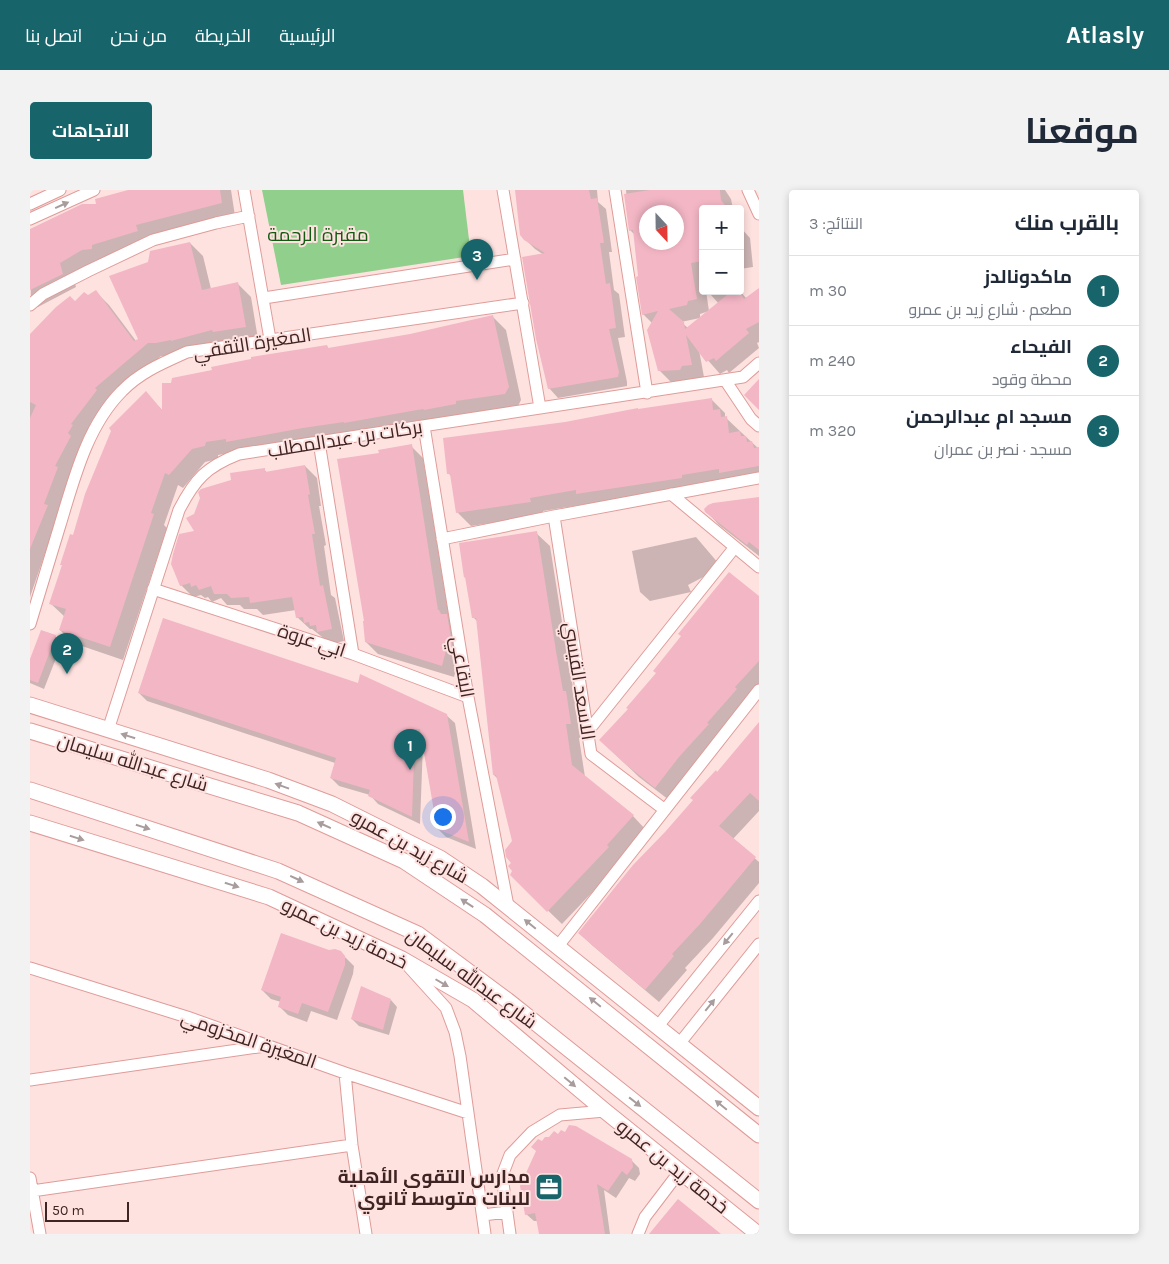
<!DOCTYPE html>
<html lang="ar">
<meta charset="utf-8">
<style>
:root{--surface:#fff;--page:#f2f2f3;--text:#1f2937;--muted:#747a83;--line:#e0e1e3;--accent:#17656b}
body{margin:0;font-family:Karla,Cairo,sans-serif;background:var(--page);color:var(--text);direction:rtl}
.controls{position:absolute;right:15px;top:15px;display:grid;overflow:hidden;border-radius:5px;box-shadow:0 2px 8px #0003}
.controls button{width:45px;height:45px;display:grid;place-items:center;padding:0;border:0;border-bottom:1px solid var(--line);background:var(--surface);color:var(--text);font:25px sans-serif}
.compass{position:absolute;left:609px;top:15px;width:45px;height:45px;border-radius:50%;background:var(--surface);box-shadow:0 2px 8px #0003;rotate:158deg}
.scale{position:absolute;left:15px;bottom:12px;width:84px;box-sizing:border-box;padding-left:5px;border:2px solid #3e2423;border-top:0;font-size:14px;line-height:18px;white-space:nowrap;color:#3e2423;-webkit-text-stroke:4px #fee2e0;paint-order:stroke}
.you{position:absolute;left:412px;top:626px;width:18px;height:18px;margin:-12px;border:4px solid #fff;border-radius:50%;background:#1a73e8;box-shadow:0 0 0 8px #1a73e833}
.badge{display:grid;place-items:center;width:32px;height:32px;border-radius:50%;background:var(--accent);color:#fff;font-size:16px;font-weight:700}
.pin{position:absolute;translate:-50% -41px;filter:drop-shadow(0 1px 2px #0008)}
.pin::after{content:'';position:absolute;top:26px;width:18px;height:15px;background:inherit;clip-path:polygon(0 0,100% 0,50% 100%)}
.list{margin:0;padding:0;list-style:none}
h2{display:flex;justify-content:space-between;align-items:center;height:65px;margin:0;padding:0 20px;font-size:21px}
h2 small{font-size:16px;font-weight:400;color:var(--muted)}
.list li{display:grid;grid-template-columns:32px 1fr auto;gap:15px;align-items:center;box-sizing:border-box;height:70px;padding:0 20px;border-top:1px solid var(--line)}
.list b{display:block;font-size:19px;white-space:nowrap}
.list p{margin:0;font-size:16px;white-space:nowrap;color:var(--muted)}
.list em{font-size:16px;font-style:normal;color:var(--muted)}
.map{position:relative;flex:none;width:729px;height:1044px;overflow:hidden;direction:ltr;border-radius:5px}
header{display:flex;align-items:center;gap:30px;box-sizing:border-box;height:70px;padding:0 25px;background:var(--accent);color:#fff}
header strong{font-size:24px}
nav{display:flex;gap:28px;margin-inline-start:auto;font-size:18px}
.intro{display:flex;align-items:center;justify-content:space-between;box-sizing:border-box;height:120px;padding:0 30px}
h1{margin:0;font-size:35px}
.button{padding:12px 22px;border-radius:5px;background:var(--accent);color:#fff;font-size:18px;font-weight:700}
main{display:flex;gap:30px;padding:0 30px}
aside{flex:1;background:var(--surface);border-radius:5px;box-shadow:0 2px 8px #0003}
.map>svg:first-child{display:block}
</style>
<header>
<strong>Atlasly</strong>
<nav><a>الرئيسية</a><a>الخريطة</a><a>من نحن</a><a>اتصل بنا</a></nav>
</header>
<div class="intro"><h1>موقعنا</h1><a class="button">الاتجاهات</a></div>
<main>
<aside>
<h2>بالقرب منك<small>النتائج: 3</small></h2>
<ul class="list">
<li><span class="badge">1</span><div><b>ماكدونالدز</b><p>مطعم · شارع زيد بن عمرو</p></div><em>30 m</em></li>
<li><span class="badge">2</span><div><b>الفيحاء</b><p>محطة وقود</p></div><em>240 m</em></li>
<li><span class="badge">3</span><div><b>مسجد ام عبدالرحمن</b><p>مسجد · نصر بن عمران</p></div><em>320 m</em></li>
</ul>
</aside>
<div class="map">
<svg width="729" height="1044" viewBox="0 0 729 1044">
<rect width="100%" height="100%" fill="#fee2e0"/>
<path fill="#91d08c" d="M232 0H433L441 66 251 95Z"/>
<path fill="#0003" fill-rule="evenodd" d="M103 0H201L205 26 119 48 43 87 46 97 8 117 1 114 0 41Z
M488 0H567L568 12 576 19 582 62H579L584 100 589 104 595 147 588 148 597 192V196L528 208 519 198 514 65 505 59 495 49Z
M596 0H695L701 9 703 19H673V101H676L679 121 689 114 681 105 686 101H710L716 108 729 99V152L727 153 729 158 699 183 697 180 690 184 669 160 674 187 665 189 663 192 642 193 629 180 622 133 613 124 605 45 600 40ZM616 22H646V52H616ZM679 121 658 138 651 132 670 128V124Z
M710 37 720 48 723 77 710 79Z
M160 53 173 66 181 99 208 94 221 107 228 149 140 166H131L77 212 79 214 53 248 55 249 53 260 38 289 40 291 0 407V146L45 112 66 102 79 115 106 151 110 149 119 73Z
M463 127 476 140 491 210 488 216 188 265V269L175 272 153 298 148 295 134 335 137 338 93 470 43 453 30 440 35 427 20 413 44 346 116 203 133 221 142 194 297 156 299 159 380 145Z
M681 209 695 223V227L729 259V291L561 317 557 314 513 321V325L441 336 428 323 422 287 419 284 536 233Z
M381 256 393 268 419 427 428 437 429 468 424 487 348 464 336 452 350 264Z
M275 276 287 288 291 316H289L296 355 294 356 301 405 305 408 314 451 301 454 282 439H280L267 427 266 420 233 425 227 419H214L210 415H197L191 408 182 412 178 407 175 408 171 405 163 407 151 395 165 342 234 279 237 283Z
M729 308V366L689 335 676 321Z
M506 343 520 356 539 476 546 513 549 516 554 547 549 548 555 587 603 626 616 640 592 671 532 734 481 685 484 681 483 651 468 589 464 585 448 432 444 428Z
M666 347 689 374 679 384 658 395 661 402 620 411 610 402 602 361Z
M729 407V499L639 610 609 587 584 563Z
M25 446 32 453 14 499 0 493V472Z
M109 503 416 525 425 533 446 659 416 647 408 639 393 554 390 634 348 614 340 605 309 596 301 588 305 573 117 511Z
M729 533V621L703 649 729 672V693L683 748 655 778 657 780 629 812 563 756 549 743 688 584Z
M299 761 310 762 324 776 323 784 307 830 281 821 277 832 258 825 249 816 251 812 241 809 232 800Z
M361 810 367 817 359 845 329 836 322 829Z
M512 952 601 970 609 978 610 984 605 991 599 988 586 1008 574 1000 580 1044H510L508 1031H504L496 1024Z"/>
<path fill="#f3b6c5" fill-rule="evenodd" d="M98 0H190L192 13 106 35 108 41 62 55V59L52 60 30 73 33 84 0 100V39L52 14H66L65 9Z
M485 0H559L561 9 567 8 574 53H570L576 94 580 93 586 138 579 139 589 182 588 187 518 199 506 149 492 67 515 63 494 50 490 45Z
M620 0H690L691 10 698 19H673V71L661 73 667 109 658 111 657 115 639 119 654 132 655 139 702 101H709L714 109 729 98V132L716 139 719 143 686 171 684 168 676 172 656 145 662 175 652 176 650 180 628 181 617 140 628 121 612 125 606 87 608 86 603 40 599 41 594 4ZM616 22H646V52H616Z
M160 52 172 100 208 92 216 137 183 142 182 140 141 151V150L126 153H118L65 198 67 200 41 234 43 235 38 243 41 246 25 276 28 277 14 314 18 315 0 359V228L6 215 0 212V144L26 117 40 106 45 111 54 102 58 105 66 100 104 151 108 149 79 86 118 72 120 61Z
M463 125 479 197 475 204 426 211V214L394 220 393 219 314 233V232L273 238 196 252V249L176 252 175 256 162 259 139 285 135 283 121 323 124 324 80 457 29 440 36 419 19 414 32 375H30L40 344 43 345 55 304 81 241 79 238 116 201 132 220V193H141L142 188 182 180 181 177 221 169V167L297 155 298 158 380 144Z
M729 189V220L714 205Z
M682 208 683 220 690 219 691 227 697 226 699 243 710 241 711 246H716L717 252 722 251 724 258 729 257V276L689 283V279L652 285V288L546 304V300L500 308 501 312 426 323 420 284H417L413 248 535 232 608 218V219Z
M382 254 408 420H409L411 424H417L423 460 417 457 412 476 335 452 333 431H334L307 269 349 263 348 260Z
M275 275 280 304 278 305 285 344H282L290 396 293 395 302 439 287 442 286 435 280 436 279 432 274 433 273 427 266 428 262 407 220 413 219 407 201 408 197 404H184L181 396 169 400 166 395 161 397 160 393 150 396 141 374 143 364 149 344 164 341 156 328 164 324 170 308 168 302 171 299 201 290 200 283 235 278V282Z
M729 307V360L719 352 717 355 675 322 674 319 678 315 683 313Z
M507 341 526 461 533 501H536L541 534H536L542 575 604 625 577 655 579 657 517 722 480 685 482 681 478 676 481 673 476 667 475 660 482 651 466 585H463L446 428H442L435 387 434 388 429 353Z
M699 382 729 406V471L705 497 707 499 677 533 679 534 649 567 625 598 594 573 569 550 598 519 596 518 626 483 623 481 651 446 648 444Z
M133 428 328 493 330 484 417 524 439 652 407 639 390 539H385L382 627 338 606 340 600 300 588 306 568 108 503Z
M11 440 26 445 8 493 0 490V469Z
M729 532V611L720 603 689 636 726 667 670 734 642 764 644 766 615 800 548 743 603 675 635 642 663 610 660 608 686 580 687 582Z
M251 743 299 760 305 759 311 761 315 766V775L298 822 272 813 268 824 248 817 251 807 231 800Z
M331 796 361 809 353 840 321 829Z
M539 935 546 936 602 969 603 977 597 985 592 981 578 1001 567 994 575 1044H509L505 1023 495 1025 490 996 506 961 501 957 508 949 512 951 515 947H519L524 941 528 944 531 940 535 942Z
M648 1009 691 1044H619Z"/>
<g fill="none" stroke-linecap="round" stroke-linejoin="round">
<defs>
<path id="minor" d="M214 0 240 149
M473 0 510 218
M585 0 617 203
M718 0 729 24
M0 14 30 0
M0 29 64 0
M234 108 485 69
M0 115 13 104 58 81 123 50 186 33 219 26
M695 190 721 229 729 236
M394 236 438 507 478 716
M289 252 323 464
M641 304 729 377
M524 326 561 564 635 620
M412 349 524 326 729 288
M123 399 323 464 438 507
M0 434C10 401 20 368 30 335 44 289 57 236 92 201 110 182 135 172 157 162L493 113
M78 540 149 320C165 289 176 277 209 264L713 187 729 173
M558 541 705 357
M528 756 729 500
M378 776 416 818 425 842 430 866 455 1044
M0 778 157 827 315 883 438 923
M628 836 729 711
M649 854 729 754
M315 883 322 955 336 1044
M0 890 235 856
M0 988 10 1044
M2 1001 322 955
M453 1025 477 1022
M480 1044 472 986 480 965 502 942 530 925 575 921
M608 1044 615 1027 650 981"/>
<path id="major" d="M0 515 238 590 302 614 410 668 452 696 729 918
M0 541 268 623 374 671 455 725 729 945
M0 600 248 681 388 744 477 810 729 1011
M0 633 239 707 372 769 443 810 575 921 728 1044"/>
</defs>
<use href="#minor" stroke="#df9c99" stroke-width="13"/>
<use href="#major" stroke="#df9c99" stroke-width="17"/>
<use href="#minor" stroke="#fff" stroke-width="11"/>
<use href="#major" stroke="#fff" stroke-width="15"/>
</g>
<defs><path id="oneway-solid" d="M-6-.8H1V-3.2L6.5 0L1 3.2V.8H-6Z" transform="scale(1.25)"/></defs>
<g fill="#a89c9c">
<use href="#oneway-solid" transform="translate(32 15) rotate(-24)"/>
<use href="#oneway-solid" transform="translate(98 546) rotate(-163)"/>
<use href="#oneway-solid" transform="translate(252 596) rotate(-160)"/>
<use href="#oneway-solid" transform="translate(294 635) rotate(-156)"/>
<use href="#oneway-solid" transform="translate(113 637) rotate(18)"/>
<use href="#oneway-solid" transform="translate(47 648) rotate(17)"/>
<use href="#oneway-solid" transform="translate(267 689) rotate(25)"/>
<use href="#oneway-solid" transform="translate(202 695) rotate(17)"/>
<use href="#oneway-solid" transform="translate(437 713) rotate(-147)"/>
<use href="#oneway-solid" transform="translate(500 734) rotate(-141)"/>
<use href="#oneway-solid" transform="translate(698 749) rotate(129)"/>
<use href="#oneway-solid" transform="translate(412 793) rotate(30)"/>
<use href="#oneway-solid" transform="translate(565 812) rotate(-141)"/>
<use href="#oneway-solid" transform="translate(680 815) rotate(-51)"/>
<use href="#oneway-solid" transform="translate(540 892) rotate(40)"/>
<use href="#oneway-solid" transform="translate(605 912) rotate(38)"/>
<use href="#oneway-solid" transform="translate(691 915) rotate(-141)"/>
</g>
<defs>
<symbol id="office-square" viewBox="-11 -11 22 22"><rect x="-9" y="-9" width="18" height="18" rx="4" fill="#17656b" stroke="#fee2e0"/><path d="M-6-3h4V-5.5h4V-3h4V5H-6ZM-1-4.5V-3h2v-1.5ZM-6 0V1H6V0Z" fill="#fff"/></symbol>
</defs>
<g fill-rule="evenodd">
<use href="#office-square" x="503" y="981" width="32" height="32"/>
</g>
<g text-anchor="middle" stroke-width="4" stroke-linejoin="round" paint-order="stroke">
<g font-size="19" fill="#145911" stroke="#fee2e0">
<text x="288" y="51">مقبرة الرحمة</text>
</g>
<g font-size="19" fill="#3e2423" stroke="#fee2e0">
<text transform="translate(222 153) rotate(-9)" y="7">المغيرة الثقفي</text>
<text transform="translate(315 248) rotate(-9)" y="7">بركات بن عبدالمطلب</text>
<text transform="translate(282 450) rotate(18)" y="7">ابي عروة</text>
<text transform="translate(433 477) rotate(80)" y="7">البقاعي</text>
<text transform="translate(550 491) rotate(81)" y="7">الاسعد القيسي</text>
<text transform="translate(103 572) rotate(17)" y="7">شارع عبدالله سليمان</text>
<text transform="translate(380 656) rotate(29)" y="7">شارع زيد بن عمرو</text>
<text transform="translate(315 743) rotate(26)" y="7">خدمة زيد بن عمرو</text>
<text transform="translate(442 788) rotate(36)" y="7">شارع عبدالله سليمان</text>
<text transform="translate(219 849) rotate(19)" y="7">المغيرة المخزومي</text>
<text transform="translate(643 976) rotate(39)" y="7">خدمة زيد بن عمرو</text>
</g>
<g font-size="19" font-weight="bold" fill="#3e2423" stroke="#fee2e0" text-anchor="end">
<text x="500" y="993">مدارس التقوى الأهلية<tspan x="500" dy="22">للبنات متوسط ثانوي</tspan></text>
</g>
</g>
</svg>
<div class="controls">
<button>+</button>
<button>−</button>
</div>
<svg class="compass" viewBox="-18 -18 36 36"><path d="M0-13l5 13h-10z" fill="#e53935"/><path d="M0 13l5-13h-10z" fill="#747a83"/></svg>
<div class="scale">50 m</div>
<div class="you"></div>
<div class="pin badge" style="left:380px;top:580px">1</div>
<div class="pin badge" style="left:37px;top:484px">2</div>
<div class="pin badge" style="left:447px;top:90px">3</div>
</div>
</main>
